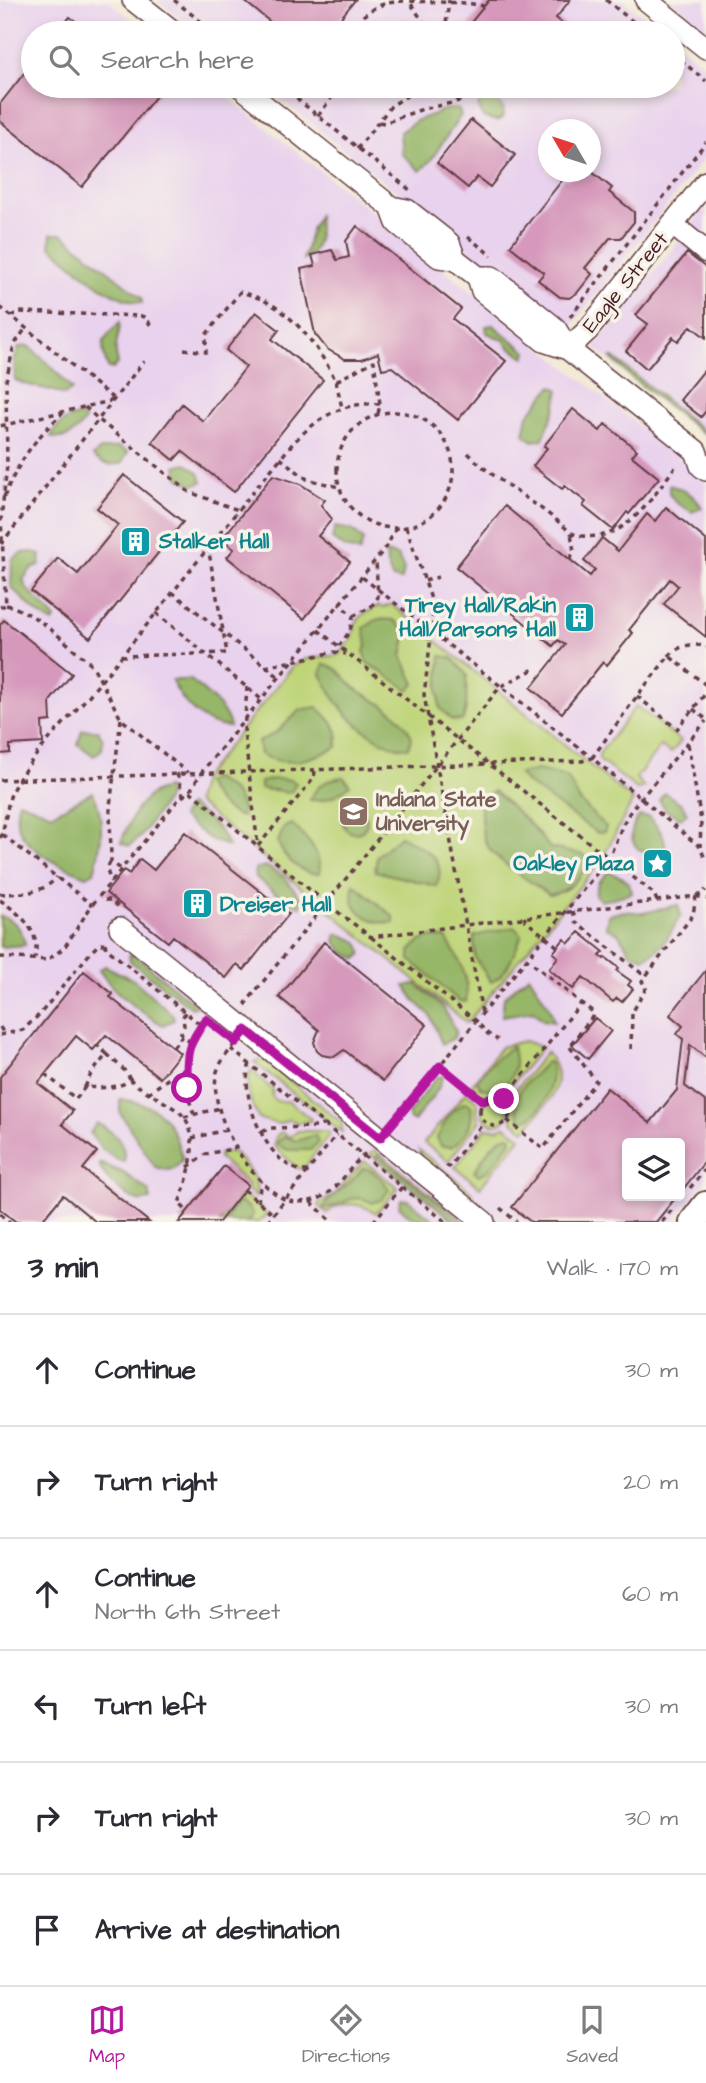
<!DOCTYPE html>
<meta charset="utf-8">
<style>
:root{--surface:#fff;--page:#f2f2f3;--text:#2b2b33;--muted:#7c7c81;--line:#e1e1e2;--accent:#b5179e}
body{margin:0;font-family:"Architects Daughter",sans-serif;background:var(--page);color:var(--text)}
.controls{position:absolute;right:21px;bottom:21px;display:grid;overflow:hidden;border-radius:7px;box-shadow:0 4px 10px #0003}
.controls button{width:63px;height:63px;display:grid;place-items:center;padding:0;border:0;border-bottom:2px solid var(--line);background:var(--surface);color:var(--text);font:35px sans-serif}
.compass{position:absolute;left:538px;top:119px;width:63px;height:63px;border-radius:50%;background:var(--surface);box-shadow:0 4px 10px #0003;rotate:309deg}
.stop{position:absolute;width:21px;height:21px;margin:-16px;border:5px solid #b5179e;border-radius:50%;background:#fff}
.stop.end{background:#b5179e;border-color:#fff;box-shadow:0 2px 7px #0008}
.list{margin:0;padding:0;list-style:none}
h2{display:flex;justify-content:space-between;align-items:center;height:91px;margin:0;padding:0 28px;font-size:30px}
h2 small{font-size:23px;font-weight:400;color:var(--muted)}
.list li{display:grid;grid-template-columns:46px 1fr auto;gap:21px;align-items:center;box-sizing:border-box;height:112px;padding:0 28px;border-top:2px solid var(--line)}
.list b{display:block;font-size:26px;white-space:nowrap}
.list p{margin:0;font-size:23px;white-space:nowrap;color:var(--muted)}
.list em{font-size:23px;font-style:normal;color:var(--muted)}
.icon{flex:none;width:38px;height:38px;fill:none;stroke:currentColor;stroke-width:2;stroke-linecap:round;stroke-linejoin:round}
.map{position:relative;flex:none;width:706px;height:1222px;overflow:hidden}
.search{position:absolute;background:var(--surface);box-shadow:0 4px 10px #0003;left:21px;right:21px;top:21px;height:77px;display:flex;align-items:center;gap:18px;box-sizing:border-box;padding:0 24px;border-radius:38px;color:var(--muted);font-size:26px}
.sheet{height:763px;background:var(--surface)}
nav{display:flex;justify-content:space-around;align-items:center;box-sizing:border-box;height:98px;border-top:2px solid var(--line);background:var(--surface);font-size:19px;color:var(--muted)}
nav a{display:grid;justify-items:center;gap:4px}
nav .on{color:var(--accent)}
.map>svg:first-child{display:block}
</style>
<div class="map">
<svg width="706" height="1222" viewBox="0 0 706 1222">
<rect width="100%" height="100%" fill="#f7f3e8"/>
<filter id="ink" filterUnits="userSpaceOnUse"><feTurbulence type="fractalNoise" baseFrequency=".0143" numOctaves="2"/><feDisplacementMap in="SourceGraphic" scale="14" xChannelSelector="R" yChannelSelector="G"/><feConvolveMatrix kernelMatrix="1 2 1 2 8 2 1 2 1" color-interpolation-filters="sRGB"/></filter>
<filter id="wash" filterUnits="userSpaceOnUse"><feTurbulence type="fractalNoise" baseFrequency=".00686" numOctaves="4" result="noise"/><feDisplacementMap in="SourceGraphic" scale="28" xChannelSelector="R" yChannelSelector="G"/><feGaussianBlur stdDeviation="1.57" result="paint"/><feColorMatrix in="noise" values="0 0 0 0 0 0 0 0 0 0 0 0 0 0 0 0 0 1.4 0 .05"/><feComposite in="paint" operator="in"/></filter>
<g filter="url(#wash)">
<rect width="100%" height="100%" fill="#f2ead5"/>
<path fill="#e9d2ed" fill-rule="evenodd" d="M0 0H107L149 33H33V86H214L706 479V1180L672 1222H0ZM627 1143H680V1196H627Z
M157 0H623L664 33H198Z
M670 0H706V29Z
M673 40 706 67V156L573 324 568 326 563 325 264 86H673ZM548 130H590V172H548Z
M706 207V438L596 349V345Z"/>
<path fill="#bed478" stroke="#847a52" stroke-width="2" d="M391 604 633 800 601 861 467 1023 196 802 202 779 293 666 306 659 339 655 352 639 356 623 363 614 379 606 383 608Z
M636 706 681 741 671 753 661 746 636 778 644 787 637 789 599 760V754Z
M524 1041 542 1047 503 1095 492 1093 483 1096 470 1087 501 1047Z
M546 1052C573 1083 544 1106 525 1130L512 1121V1107L509 1098Z
M264 1060 342 1123V1132L254 1062Z
M251 1070 273 1090 272 1095C274 1103 281 1102 288 1101L311 1119 310 1121 298 1123 289 1119 279 1124 259 1119C251 1105 244 1086 251 1070Z
M466 1092 478 1102 477 1112 479 1122 448 1161 424 1143Z
M482 1111a13 13 0 1 1 26 0a13 13 0 1 1-26 0Z
M505 1126 521 1137 480 1187 455 1167 486 1128 497 1129Z
M298 1131H326L330 1134 303 1169 297 1168 274 1146C274 1139 276 1134 282 1132L290 1137Z
M375 1150 466 1222H455L370 1154Z
M419 1150 473 1193 467 1195 422 1163Z
M229 1152 235 1153C246 1167 260 1178 256 1197L247 1189 249 1185 219 1158V1154Z
M364 1161 398 1188 376 1213C360 1202 342 1201 327 1213L318 1206V1204L334 1195Z
M243 1194 267 1214 260 1222H220Z"/>
<path fill="#96b668" stroke="#706a4a" stroke-width="2" d="M485 97 498 102 504 110 502 118 496 121 483 117 478 105Z
M446 109H458L461 115 431 160 420 171 402 154 400 132 418 120Z
M318 216C320 233 320 251 303 260L312 227Z
M51 234H62L142 298V303C107 299 76 267 50 246Z
M120 322C120 340 112 343 118 363L113 369 108 368C99 345 102 338 120 322Z
M493 325 527 352 525 357 509 347 504 340 487 333 486 326Z
M28 346 50 365 72 389 64 395C47 387 31 388 15 380L14 362 19 347Z
M611 358H614L706 433H702L632 378Z
M552 386 559 390 555 409 543 439 533 441 524 434 528 415Z
M81 415 85 420C76 433 67 441 51 437 56 425 67 418 81 415Z
M118 447 128 452 122 463C109 466 102 465 93 456L100 450Z
M186 463 199 473 202 482 192 485 179 477 176 466Z
M669 485C685 490 694 494 702 508L692 512 677 503 669 494Z
M335 527 352 530 363 540 360 552 345 548 332 539Z
M32 552 41 555 40 565 31 569 23 580 27 589 55 618 53 623 37 613 11 587 12 560 21 553Z
M386 553 398 556 404 569 402 580 392 578 387 564Z
M378 619 394 620 407 633 402 656 415 684 409 690 368 663 364 651 367 645 364 628Z
M441 656 452 658 467 675C465 690 469 708 462 721L452 720 440 708 438 688Z
M324 664C342 668 341 677 354 687 379 705 397 707 412 737L408 748C386 749 356 726 342 709 333 699 327 686 321 674Z
M172 680H191C205 693 226 707 230 727 204 728 181 702 172 680Z
M317 707C330 719 341 729 337 747 311 759 286 769 260 754L258 742 277 732 300 710Z
M82 730H98L103 739 102 749 94 756 78 744Z
M537 770 567 777 580 801 606 827 604 832 597 833 527 783 519 774Z
M343 777 350 785C338 795 326 802 310 800 317 785 327 779 343 777Z
M213 779C229 786 244 797 242 817 226 813 212 797 205 783Z
M275 779 291 780 296 783 291 792 285 793C278 788 269 792 260 788V782Z
M167 788 168 797 141 836 129 846 121 842C130 820 141 792 167 788Z
M494 791 529 823 550 848 585 855 588 865C578 880 569 891 550 895 534 884 499 863 488 847 480 834 481 813 481 798Z
M93 792C105 819 102 844 94 872L87 876C55 864 5 843 19 801L52 814Z
M665 793 682 804 687 813 681 818 667 811 659 800Z
M189 805C206 816 221 827 228 846L211 840 181 817Z
M343 821a12 12 0 1 1 24 0a12 12 0 1 1-24 0Z
M639 816 649 817C659 829 669 839 664 855 637 856 622 840 639 816Z
M292 824C307 839 320 850 320 873 302 876 283 858 278 842L284 827Z
M400 836C421 847 450 858 436 886L375 871 377 856Z
M266 866 285 878 302 899 301 906C287 904 269 887 256 878L255 869Z
M608 872C621 876 630 879 632 893L601 901 595 895 598 883Z
M354 884 394 917V923C371 924 345 911 354 884Z
M678 905 681 915C671 932 663 950 644 958L631 953 618 933 606 927 608 915 624 911 643 913Z
M0 916C16 920 23 930 25 945L0 947Z
M514 927 522 935C515 951 508 975 491 982L475 958 474 936Z
M337 934C350 938 360 939 362 954L357 959 343 952 335 941Z
M432 937 446 938C459 958 470 977 466 1002L459 1001 410 960V951L420 941Z
M133 954 197 1006 192 1008 130 961 129 955Z
M105 966 134 980 173 1015 174 1020 163 1025C139 1011 114 994 99 970Z
M529 975 550 1009 554 1022 543 1020 533 1011 502 1016 504 997Z
M416 984 443 1007 456 1031 454 1038 442 1044 430 1015 415 1001 405 986Z
M512 1047C522 1071 507 1094 481 1088L477 1081C487 1066 497 1056 512 1047Z
M546 1062H549C558 1076 544 1107 532 1116 530 1118 523 1120 521 1121 507 1092 528 1083 546 1062Z
M443 1076 438 1089 414 1121 410 1120 408 1114 437 1077Z
M120 1099C164 1105 170 1120 183 1159L174 1169 167 1170 155 1167 120 1113Z
M466 1102 471 1105C474 1124 466 1137 452 1147L441 1146 437 1138C444 1124 451 1108 466 1102Z
M97 1123C115 1134 126 1140 124 1162 108 1157 98 1146 90 1133Z
M315 1135 318 1142 311 1150H287L276 1143 285 1136 296 1141Z
M508 1135 512 1136 511 1141 488 1171 479 1175 474 1172C483 1158 492 1141 508 1135Z
M378 1155 463 1222H457L377 1160 376 1157Z
M99 1163 122 1172 149 1191 151 1200C147 1200 143 1202 139 1201 126 1198 101 1176 99 1163Z
M363 1168C373 1169 385 1181 389 1190L381 1200 372 1203C352 1190 341 1208 322 1209 331 1193 352 1185 363 1168Z
M401 1199 408 1200 436 1222C420 1222 410 1218 399 1206Z
M240 1202 249 1208 253 1215 248 1222H226L231 1210Z"/>
<g id="blocks">
<path fill="#d698bb" d="M243 0H355L331 30 335 33H284Z
M489 0H570L556 18 575 33H467L464 31Z
M70 17 86 29 90 24 101 33H57Z
M33 62V86H156L161 90 82 187 0 121V104Z
M471 120 515 155 490 187 477 177 468 188 437 163Z
M574 172H592L612 188 609 192 634 212V222L621 238H610L585 268 592 274 577 293 569 298 560 297 538 280 544 273 510 246 564 178 567 180Z
M357 226 461 309 453 319 506 361 458 420 392 367 382 369 378 353 362 359H345L327 349 315 334 301 269 315 266 312 255 332 250 337 260 349 257 346 241Z
M687 253 706 268V338L691 326 678 341 673 337 647 369 626 351 648 324 636 315Z
M256 312 279 330 272 339 323 380 234 492 182 451 174 460 152 442 182 404 203 421 246 367 226 350Z
M706 368V411L701 417 680 400Z
M573 409 600 431 605 424 637 450 632 456 659 478 629 514 627 512 613 530 583 506 586 502 565 486 562 489 533 466 547 448 544 446Z
M124 475 183 522 90 638 31 591 58 558 78 574 118 525 97 508Z
M273 475 300 484 325 500 321 505 332 519 318 536 350 562 304 619 227 557 234 549 222 539Z
M505 506 590 576 595 570 584 561 602 538 618 551 647 514 655 521 666 507 706 540V637L664 604 678 586 670 579 629 630 633 633 607 665 603 662 562 713 531 688 565 645 558 640 553 646 456 567Z
M4 620 72 674 50 701 51 721 42 722 43 743 10 745V753L0 754V625Z
M185 832 289 914 244 970 237 964 226 978 173 936 168 942 106 893 124 870 129 874 140 859 154 870Z
M579 932 604 952 600 956 604 959 605 957 619 968 617 971 631 981 628 985 633 989 622 1002 617 998 613 1002 583 977 573 989 549 969 558 957 553 953 564 939 569 943Z
M324 942 427 1025 383 1081 344 1050 334 1057 322 1055 317 1051 314 1042 319 1030 279 997Z
M706 970V1058L690 1045 685 1086 706 1102V1160L680 1193V1143H627V1196H677L656 1222H531L512 1207 607 1088 650 1123 677 1090 683 1039 677 1034 683 1026 670 1015Z
M84 971 113 994 110 997 180 1053 160 1078 106 1035 93 1050 76 1036 38 1083 73 1111 62 1124 97 1152 83 1169 149 1222H96L63 1195 41 1222H16L0 1209V1077Z
M595 1018 611 1031 588 1059 572 1045Z
M224 1166 248 1185 219 1222H179Z"/>
</g>
</g>
<g filter="url(#ink)">
<use href="#blocks" fill-opacity="0" stroke="#633d44" stroke-width="2"/>
<g fill="none" stroke-linecap="round" stroke-linejoin="round">
<defs>
<path id="minor" d="M133 0 175 33
M646 0 706 48
M240 86 391 207 407 210 449 243 455 259 478 277 482 291 544 341 568 349 696 451 701 466 706 470
M391 207 397 223 439 257 455 259
M672 224 706 252
M478 277H492L555 328 568 349
M568 349 588 330 706 182
M120 928 484 1222"/>
<path id="major" d="M693 1222 706 1205"/>
</defs>
<use href="#minor" stroke="#633d44" stroke-width="24"/>
<use href="#major" stroke="#633d44" stroke-width="30"/>
<path stroke="#633d44" stroke-width="3.5" stroke-dasharray="5 5" stroke-linecap="butt" d="M174 0 215 33
M606 0 647 33
M352 33C362 9 383 1 408 1
M431 33 409 1 467 3 484 6
M445 33 449 0
M673 54 706 81
M281 86 410 190
M318 116 340 86
M379 122 384 123C396 119 408 114 420 110 441 104 470 103 486 86
M357 149 391 106 422 86
M468 237 492 256
M0 307 115 400 0 426
M11 316 20 312 141 316 147 318 150 325
M570 317 706 142
M184 349 206 352V335L240 292C286 302 315 341 336 381L374 361 380 404 378 414
M336 381 342 408
M85 407 99 420 189 492 238 510
M337 470a58 58 0 1 1 116 0a58 58 0 1 1-116 0Z
M468 453C499 485 539 502 571 533 621 550 650 501 675 467
M280 458 307 479 339 487
M4 497C19 461 34 439 63 413
M406 527 430 596 433 620 424 695 482 1013
M1 544 144 361
M570 559 574 552 571 533
M425 581 438 577
M172 592 279 677
M6 605C37 612 64 642 88 661L95 670 121 719 188 773
M0 607 6 605 1 520 7 465 6 381 14 345 26 328
M156 613 261 699
M353 616 371 607 378 597 376 562
M318 630 647 888 654 894 657 901
M339 646 350 631 353 616 339 604
M121 656 227 653 208 547
M669 656C678 646 693 642 706 647
M265 667 334 652 346 654
M706 685 669 656 637 696 592 758 700 847 706 861
M247 687 244 732 258 846 314 778 315 771
M637 696 677 729 706 693
M693 709 706 719
M121 719 110 806 111 862 121 869
M688 744 701 821 700 847
M177 773 183 796
M0 780 582 761 592 758 362 577
M190 791 326 903 371 937 696 896 706 890
M3 835 92 905
M0 838C7 822 6 802 14 787 37 747 74 715 102 680 167 601 229 520 294 442 320 416 343 402 380 404
M110 862 107 870 111 883
M0 894C21 893 42 895 57 877
M696 896 706 899
M0 900C20 914 41 930 35 958
M105 900H110L120 908
M573 911 576 922 645 976
M524 917 526 921 558 947
M371 937 476 1021 488 1034 498 1040
M105 943 106 948 201 1025
M0 957 47 960 64 948 92 905 178 800 190 791 201 773 245 719 387 546 396 528
M248 1005 246 1003 500 687 534 669
M0 1027 4 1034
M0 1035 23 1030 40 1014 91 952 97 946 105 943
M182 1036 181 1032 184 1026 183 1017 185 1012
M235 1044C227 1054 218 1064 216 1076 210 1116 249 1180 284 1199 291 1203 302 1202 310 1201 338 1196 346 1168 366 1153
M173 1047 182 1036 190 1042
M231 1049 402 1187 373 1222
M631 1049 632 1013 646 988 642 981 693 915 696 896
M107 1054 125 1071 131 1080
M250 1064C237 1096 270 1173 308 1171L337 1134
M440 1066 483 1101
M45 1074 76 1099 85 1087C102 1088 116 1089 131 1080 144 1093 177 1106 185 1118 200 1141 188 1180 179 1203L188 1212
M85 1087 91 1074 107 1054 97 1045
M148 1093 179 1071 186 1069
M480 1111a15 15 0 1 1 30 0a15 15 0 1 1-30 0Z
M504 1099 581 1003 526 958
M194 1114C186 1094 181 1063 190 1043 193 1035 200 1027 205 1020
M184 1117 220 1108
M507 1120 543 1149 596 1081 569 1046 592 1017 593 1012 581 1003
M392 1124 609 858 623 824 631 810 706 721
M262 1132 270 1128 319 1127 324 1124
M192 1138 226 1130
M446 1165 449 1167 484 1122
M188 1167 206 1154 237 1148
M402 1187 446 1222
M690 1188 706 1168
M244 1190 273 1214
M258 1202 261 1180
M311 1202 330 1220
M500 1208 517 1222
M0 1214 10 1222
M267 1222 308 1171
M662 1222 674 1207"/>
<use href="#minor" stroke="#fff" stroke-width="21"/>
<use href="#major" stroke="#fff" stroke-width="26"/>
</g>
</g>
<g fill="none" stroke-linecap="round" stroke-linejoin="round" filter="url(#ink)">
<path stroke="#b5179e" stroke-width="9" d="M187 1088C187 1051 185 1050 206 1019L236 1042 246 1030 380 1138 440 1066 483 1101 495 1096 504 1099"/>
</g>
<defs>
<symbol id="building-square" viewBox="-11 -11 22 22"><rect x="-9" y="-9" width="18" height="18" rx="4" fill="#0f9aa8" stroke="#f7f3e8"/><path d="M-4-6H4V6H1V3H-1V6H-4ZM-2.5-4.3h1.7v1.8h-1.7ZM.8-4.3h1.7v1.8H.8ZM-2.5-1h1.7V.8h-1.7ZM.8-1h1.7V.8H.8Z" fill="#fff"/></symbol>
<symbol id="university-square" viewBox="-11 -11 22 22"><rect x="-9" y="-9" width="18" height="18" rx="4" fill="#8d6e63" stroke="#f7f3e8"/><path d="M0-5L7-2L0 1L-7-2ZM-4 1L0 2.5L4 1V4Q0 6-4 4Z" fill="#fff"/></symbol>
<symbol id="sight-square" viewBox="-11 -11 22 22"><rect x="-9" y="-9" width="18" height="18" rx="4" fill="#0f9aa8" stroke="#f7f3e8"/><path d="M0-6L1.8-2.2L6-1.7L2.9 1.2L3.7 5.4L0 3.3L-3.7 5.4L-2.9 1.2L-6-1.7L-1.8-2.2Z" fill="#fff"/></symbol>
</defs>
<g fill-rule="evenodd">
<use href="#building-square" x="118" y="524" width="35" height="35"/>
<use href="#building-square" x="562" y="600" width="35" height="35"/>
<use href="#university-square" x="336" y="794" width="35" height="35"/>
<use href="#sight-square" x="640" y="846" width="35" height="35"/>
<use href="#building-square" x="180" y="886" width="35" height="35"/>
</g>
<g text-anchor="middle" stroke-width="7" stroke-linejoin="round" paint-order="stroke">
<g font-size="21" fill="#4a1f2b" stroke="#f7f3e8">
<text transform="translate(625 282) rotate(-51)" y="7">Eagle Street</text>
</g>
<g font-size="21" font-weight="bold" fill="#0d838f" stroke="#f7f3e8" text-anchor="start">
<text x="159" y="548">Stalker Hall</text>
<text x="556" y="612" text-anchor="end">Tirey Hall/Rakin<tspan x="556" dy="24">Hall/Parsons Hall</tspan></text>
<text x="634" y="870" text-anchor="end">Oakley Plaza</text>
<text x="220" y="911">Dreiser Hall</text>
</g>
<g font-size="21" font-weight="bold" fill="#785e54" stroke="#f7f3e8" text-anchor="start">
<text x="376" y="806">Indiana State<tspan x="376" dy="24">University</tspan></text>
</g>
</g>
</svg>
<div class="controls">
<button><svg class="icon" aria-label="layers" viewBox="0 0 24 24"><path d="M12 4l9 5-9 5-9-5zM3 14l9 5 9-5"/></svg></button>
</div>
<svg class="compass" viewBox="-18 -18 36 36"><path d="M0-13l5 13h-10z" fill="#e53935"/><path d="M0 13l5-13h-10z" fill="#7c7c81"/></svg>
<div class="stop" style="left:187px;top:1088px"></div>
<div class="stop end" style="left:504px;top:1099px"></div>
<div class="search"><svg class="icon" aria-label="search" viewBox="0 0 24 24"><circle cx="10" cy="10" r="6"/><path d="M15 15l6 6"/></svg>Search here</div>
</div>
<section class="sheet">
<h2>3 min<small>Walk · 170 m</small></h2>
<ul class="list">
<li><svg class="icon" aria-label="ahead" viewBox="0 0 24 24"><path d="M12 20V5M6 11l6-6 6 6"/></svg><div><b>Continue</b></div><em>30 m</em></li>
<li><svg class="icon" aria-label="right" viewBox="0 0 24 24"><path d="M7 20v-9h11M14 6l5 5-5 5"/></svg><div><b>Turn right</b></div><em>20 m</em></li>
<li><svg class="icon" aria-label="ahead" viewBox="0 0 24 24"><path d="M12 20V5M6 11l6-6 6 6"/></svg><div><b>Continue</b><p>North 6th Street</p></div><em>60 m</em></li>
<li><svg class="icon" aria-label="left" viewBox="0 0 24 24"><path d="M17 20v-9H6M10 6l-5 5 5 5"/></svg><div><b>Turn left</b></div><em>30 m</em></li>
<li><svg class="icon" aria-label="right" viewBox="0 0 24 24"><path d="M7 20v-9h11M14 6l5 5-5 5"/></svg><div><b>Turn right</b></div><em>30 m</em></li>
<li><svg class="icon" aria-label="arrive" viewBox="0 0 24 24"><path d="M6 21V4h12l-3 4 3 4H6"/></svg><div><b>Arrive at destination</b></div></li>
</ul>
</section>
<nav>
<a class="on"><svg class="icon" aria-label="map" viewBox="0 0 24 24"><path d="M3 6l6-2 6 2 6-2v14l-6 2-6-2-6 2zM9 4v14M15 6v14"/></svg>Map</a>
<a><svg class="icon" aria-label="directions" viewBox="0 0 24 24"><path d="M12 3l9 9-9 9-9-9zM9 14v-3h6M13 9l2 2-2 2"/></svg>Directions</a>
<a><svg class="icon" aria-label="saved" viewBox="0 0 24 24"><path d="M7 4h10v16l-5-4-5 4z"/></svg>Saved</a>
</nav>
